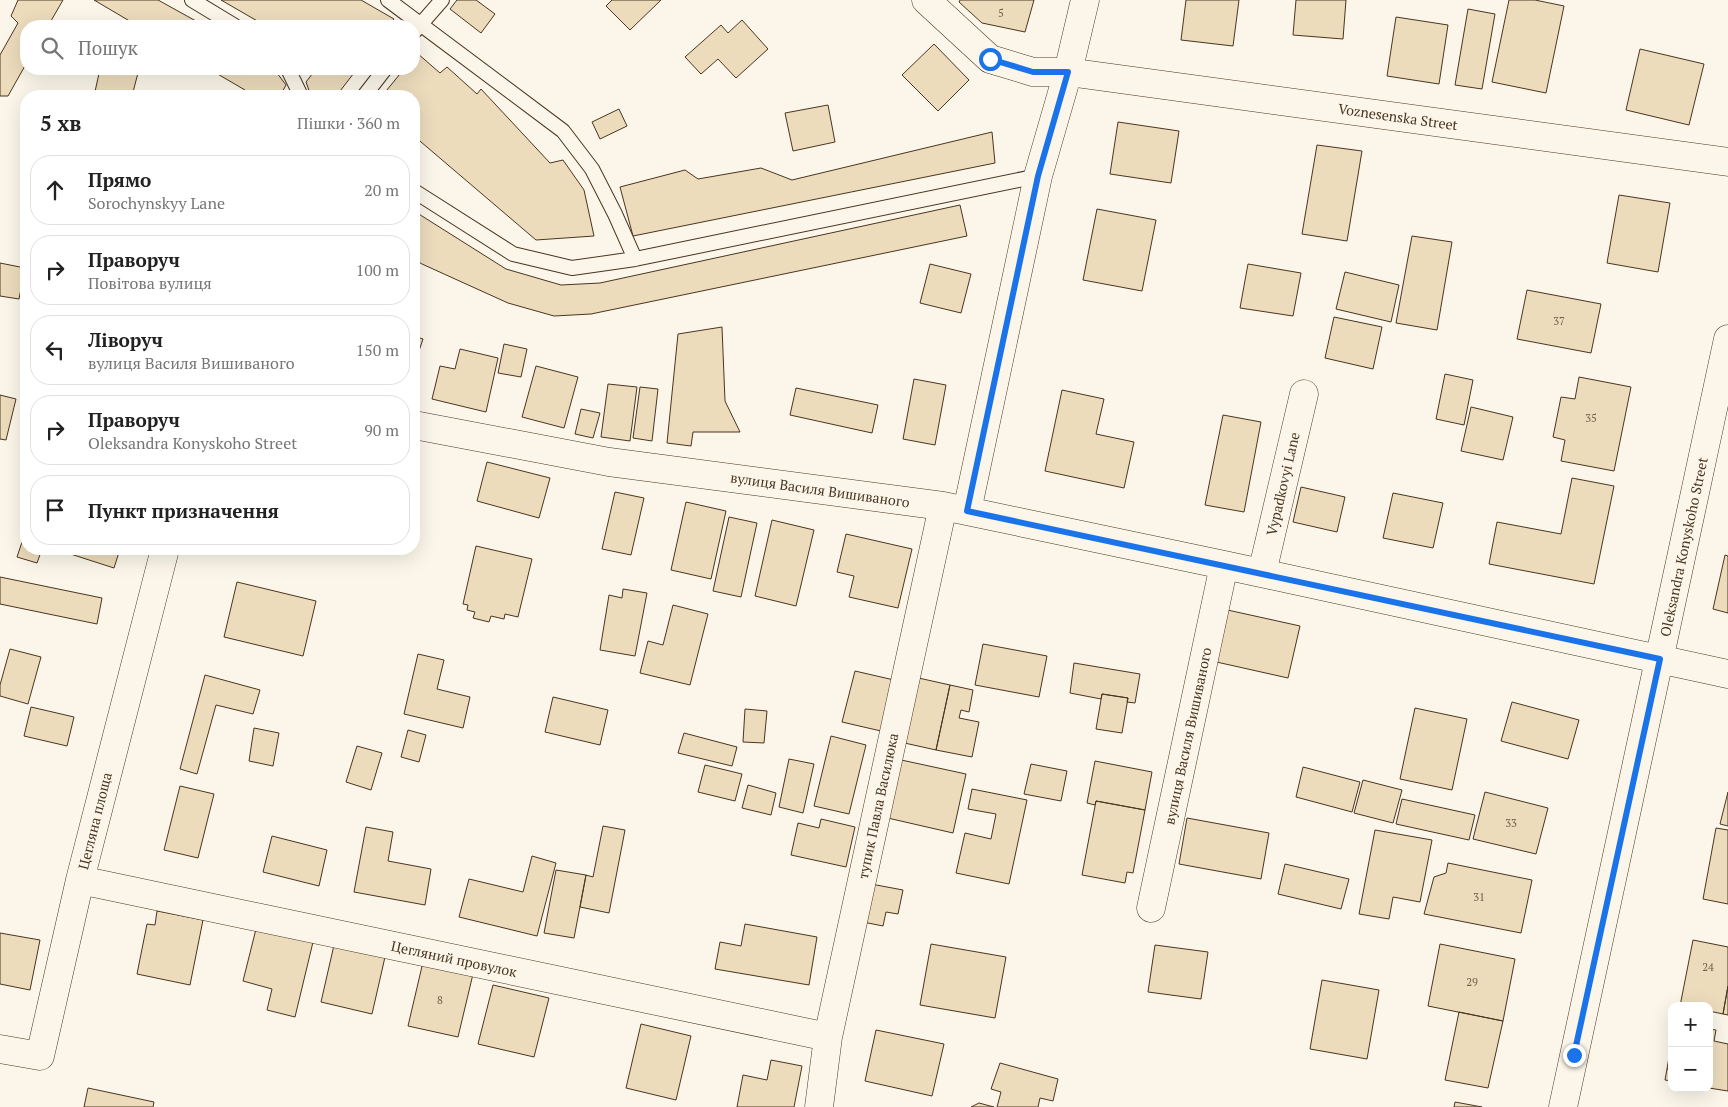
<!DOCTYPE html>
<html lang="uk">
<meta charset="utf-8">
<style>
:root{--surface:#fff;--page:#f6f6f6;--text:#222;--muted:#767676;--line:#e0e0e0}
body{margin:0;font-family:"PT Serif",serif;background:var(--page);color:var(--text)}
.controls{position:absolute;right:15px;bottom:15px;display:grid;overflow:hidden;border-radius:10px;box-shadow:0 5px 20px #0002}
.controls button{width:45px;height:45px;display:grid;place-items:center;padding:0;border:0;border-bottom:1px solid var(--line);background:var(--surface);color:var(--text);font:25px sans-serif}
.stop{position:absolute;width:15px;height:15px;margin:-11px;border:4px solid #1a73e8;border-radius:50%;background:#fff}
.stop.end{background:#1a73e8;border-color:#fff;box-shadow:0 1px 5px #0008}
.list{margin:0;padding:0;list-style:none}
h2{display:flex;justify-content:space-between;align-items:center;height:65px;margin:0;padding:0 20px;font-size:21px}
h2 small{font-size:16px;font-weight:400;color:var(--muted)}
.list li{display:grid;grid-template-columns:32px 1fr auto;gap:15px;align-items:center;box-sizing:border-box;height:70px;margin:0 10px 10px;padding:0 10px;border:1px solid var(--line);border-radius:20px}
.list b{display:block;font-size:19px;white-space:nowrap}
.list p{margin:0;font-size:16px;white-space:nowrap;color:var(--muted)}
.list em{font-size:16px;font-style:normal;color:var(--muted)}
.icon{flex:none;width:28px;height:28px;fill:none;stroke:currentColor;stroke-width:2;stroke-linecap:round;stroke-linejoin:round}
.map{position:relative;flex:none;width:1728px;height:1107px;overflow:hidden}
.search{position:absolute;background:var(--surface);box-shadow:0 5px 20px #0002;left:20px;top:20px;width:400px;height:55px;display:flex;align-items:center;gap:12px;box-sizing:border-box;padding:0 18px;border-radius:20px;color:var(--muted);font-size:19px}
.panel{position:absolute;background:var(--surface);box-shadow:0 5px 20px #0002;left:20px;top:90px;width:400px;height:465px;border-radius:20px}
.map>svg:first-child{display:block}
</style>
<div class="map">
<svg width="1728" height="1107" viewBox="0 0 1728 1107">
<rect width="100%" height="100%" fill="#fbf6e9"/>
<path fill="#ecdcbc" stroke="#4a3520" d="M18 0H63L48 26H26V64L8 96H0V55L18 23 11 16Z
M94 0H158L205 26H138Z
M221 0H361L394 19 388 26H266Z
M457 0H476L495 14 481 33 450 9Z
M612 0H661L630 30 606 6Z
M960 0H1034L1025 32 982 23 959 2Z
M1186 0H1239L1233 46 1181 40Z
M1296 0H1346L1343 39 1293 35Z
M1509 0H1535L1564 6 1546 93 1492 82Z
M1468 9 1495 14 1482 89 1455 85Z
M1396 17 1448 25 1439 84 1387 76Z
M742 20 768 49 736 78 718 59 701 74 685 57 721 25 728 33Z
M934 44 969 80 938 111 902 75Z
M1640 49 1704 64 1689 125 1626 110Z
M417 53 440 73 447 67 477 94 481 89 550 163 563 160 584 190 594 236 536 240 414 136V96H382L404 69H414V57Z
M100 69H139L132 96H94Z
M209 69H274L286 85 280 96H245V90Z
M316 69H357L337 95 338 96H311L306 82Z
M828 105 835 142 793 151 785 113Z
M619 109 627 126 600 139 592 122Z
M1118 122 1179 131 1171 183 1110 174Z
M992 132 995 163 633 236 620 187 685 170 698 179 761 168 792 180Z
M1317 145 1362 151 1347 241 1302 234Z
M1619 195 1670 203 1658 272 1607 263Z
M960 205 967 236 591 314 554 316 508 303 422 264 414 259V211L506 269 561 285 600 283Z
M1097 209 1156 220 1142 291 1083 280Z
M1412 236 1452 242 1437 330 1396 323Z
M0 263 25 268 19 299 0 296Z
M930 264 971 274 961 313 920 303Z
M1248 264 1301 273 1293 316 1240 308Z
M1345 272 1399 285 1391 322 1336 309Z
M1527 290 1601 304 1591 353 1517 339Z
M1334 317 1382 327 1373 369 1325 358Z
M722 327 725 401 740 432H693L691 446 667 443 678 334Z
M414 336 423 339 414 366Z
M504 344 527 349 521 377 498 373Z
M460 349 498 358 486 412 432 399 440 366 455 369Z
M536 366 578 377 564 428 522 417Z
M1445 374 1473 380 1464 425 1436 419Z
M1579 377 1631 387 1614 471 1561 461 1565 440 1553 437 1561 397 1575 399Z
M914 379 946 385 935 445 903 439Z
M608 384 637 387 630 441 601 437Z
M640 387 658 389 652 441 633 438Z
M796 388 878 405 872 433 790 415Z
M1062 390 1104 399 1096 434 1134 442 1124 488 1045 471Z
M0 395 16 399 6 440 0 439Z
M1471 407 1513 417 1503 460 1461 451Z
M581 409 600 413 593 438 575 434Z
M1223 415 1261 422 1244 512 1205 505Z
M487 462 550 478 539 518 477 501Z
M1572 478 1614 486 1594 584 1489 564 1497 522 1561 534Z
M1301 487 1345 497 1337 532 1293 522Z
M615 492 644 498 631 555 602 549Z
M1393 493 1443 503 1433 548 1383 538Z
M686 502 726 511 711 579 671 570Z
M729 517 757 523 741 597 713 591Z
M772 520 814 530 796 606 755 596Z
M26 530V549H42L37 563 17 557Z
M846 534 912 549 898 608 849 597 854 576 837 572Z
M476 546 532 559 518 617 505 614 504 619 491 616 489 622 473 618 475 612 467 610 468 605 463 604Z
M55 549H120L114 568Z
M1725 555 1728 556V613L1713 609Z
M0 577 102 598 97 624 0 604Z
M237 582 316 601 303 656 224 637Z
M623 589 647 593 635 656 600 650 609 595 622 598Z
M673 605 708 614 690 685 640 673 648 641 663 645Z
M1223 609 1300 626 1288 678 1212 661Z
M983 644 1047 656 1039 697 975 685Z
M10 649 41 657 28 704 0 696V685Z
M418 654 444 660 437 689 470 697 463 728 404 714Z
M1074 663 1140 674 1135 703 1127 702 1128 698 1102 694 1101 699 1070 693Z
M855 671 894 680 881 731 842 722Z
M205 675 260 690 253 714 216 705 197 774 180 769Z
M914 677 950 685 936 750 900 742Z
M950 685 973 690 969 712 961 710 959 718 979 722 972 757 936 750Z
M1102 694 1128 698 1122 733 1096 729Z
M553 697 608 710 600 745 545 732Z
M1512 702 1579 720 1568 759 1501 741Z
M31 707 74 717 67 746 24 736Z
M1415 708 1467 719 1452 790 1400 779Z
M745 709 767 711 764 743 743 742Z
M254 728 279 733 273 766 249 761Z
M408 730 426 735 419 762 401 757Z
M684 733 737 747 732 766 678 753Z
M831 736 866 745 849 814 814 806Z
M357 746 382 753 371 790 346 782Z
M892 758 966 774 953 833 879 816Z
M789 759 814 764 803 813 779 807Z
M1095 761 1152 772 1145 810 1096 801 1095 805 1087 803Z
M1031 764 1067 771 1061 801 1024 794Z
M705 765 742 774 735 801 698 792Z
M1303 767 1360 782 1352 812 1296 797Z
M1363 780 1402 790 1393 823 1354 813Z
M748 785 776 793 771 815 742 808Z
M180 786 214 794 198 858 164 850Z
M972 789 1027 800 1009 884 956 873 965 833 991 839 996 814 968 809Z
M1485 792 1548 808 1536 854 1473 839Z
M1728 792V826L1720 824Z
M1402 799 1475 815 1469 840 1396 824Z
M1096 801 1145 810 1133 873 1127 872 1125 883 1082 875Z
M1187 818 1269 833 1261 879 1179 864Z
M821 819 855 827 846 867 791 855 798 823 819 828Z
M603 826 625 830 609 913 580 907 586 875 593 877Z
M366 827 393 832 388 861 431 869 425 905 354 892Z
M1716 828 1728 830V904L1703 899Z
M1375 830 1432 840 1420 902 1393 897 1389 919 1359 914Z
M272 836 327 850 319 886 263 872Z
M532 856 556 863 537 936 459 917 469 879 523 892Z
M1448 863 1532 880 1521 933 1424 914 1434 877 1446 873Z
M1285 864 1349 879 1341 909 1278 894Z
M556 870 586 875 574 938 544 933Z
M871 884 903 890 898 914 886 912 883 926 863 922Z
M157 911 203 920 190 985 137 974 147 924 155 925Z
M745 924 817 937 809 985 715 969 720 942 741 946Z
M256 929 313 942 295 1017 267 1010 272 989 243 981Z
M0 933 40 940 30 990 0 984Z
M1693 940 1728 947V986L1723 1014 1709 1011V1006H1680Z
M931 944 1006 957 995 1018 920 1005Z
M1440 944 1515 959 1503 1021 1428 1006Z
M334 945 385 957 372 1014 321 1002Z
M1155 945 1208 952 1201 999 1148 992Z
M423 962 473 974 458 1037 408 1026Z
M1322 980 1379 990 1367 1059 1310 1049Z
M493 985 549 998 534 1057 478 1044Z
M1728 986V1015L1723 1014Z
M1459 1012 1503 1021 1488 1088 1445 1080Z
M641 1024 691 1036 676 1100 626 1088Z
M1709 1029 1716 1030 1714 1041 1728 1044V1091L1709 1088Z
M876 1030 944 1044 932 1096 865 1081Z
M1672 1039V1070L1667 1069Z
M771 1060 802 1066 794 1107H737L743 1075 767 1080Z
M1000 1063 1058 1079 1053 1101 1040 1098 1038 1107H997L1001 1092 991 1089Z
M1667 1069 1672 1070V1081L1665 1080Z
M88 1088 154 1102 153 1107H84Z
M1455 1102 1482 1107H1454Z
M979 1103 994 1107H971Z"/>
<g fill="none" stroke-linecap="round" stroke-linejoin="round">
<defs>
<path id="lane" d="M192 0 235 26
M388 0 563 131 592 169 615 214 635 259
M414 32 442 0
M288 69 301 96
M364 96 385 69
M414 191 513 254 572 268 635 259 1038 176"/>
<path id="street" d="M926 0 990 59 1033 72H1068L1728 162
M414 425 609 462 943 506 1224 565 1728 674
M967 511 1038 176 1068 72 1085 0
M1262 573 1304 394
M80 880 828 1037
M1151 908 1224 565
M0 1049 40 1056 80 880 165 549
M819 1107 828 1037 943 506
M1563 1107 1728 339"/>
</defs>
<use href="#lane" stroke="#4a3520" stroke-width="16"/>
<use href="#street" stroke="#4a3520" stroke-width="29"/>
<use href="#lane" stroke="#fbf6e9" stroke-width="14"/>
<use href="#street" stroke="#fbf6e9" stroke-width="28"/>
</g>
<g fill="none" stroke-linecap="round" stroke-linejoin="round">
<path stroke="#1a73e8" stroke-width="6" d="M990 59 1033 72H1068L1038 176 967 511 1660 659 1574 1055"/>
</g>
<g text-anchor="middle" stroke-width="4" stroke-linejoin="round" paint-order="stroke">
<g font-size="11" fill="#725f47">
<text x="1001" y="17">5</text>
<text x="1559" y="325">37</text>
<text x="1591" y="422">35</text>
<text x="1511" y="827">33</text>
<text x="1479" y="901">31</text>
<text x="1708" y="971">24</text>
<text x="1472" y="986">29</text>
<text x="440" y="1004">8</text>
</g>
<g font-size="14" fill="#4a3520" stroke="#fbf6e9">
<text transform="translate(1398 117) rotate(8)" y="5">Voznesenska Street</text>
<text transform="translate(1283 484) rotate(-77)" y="5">Vypadkovyi Lane</text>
<text transform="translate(820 490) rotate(8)" y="5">вулиця Василя Вишиваного</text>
<text transform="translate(1684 547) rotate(-78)" y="5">Oleksandra Konyskoho Street</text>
<text transform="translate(1188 736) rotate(-78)" y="5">вулиця Василя Вишиваного</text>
<text transform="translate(878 806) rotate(-78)" y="5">тупик Павла Василюка</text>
<text transform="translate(95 821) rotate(-76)" y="5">Цегляна площа</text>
<text transform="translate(454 959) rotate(12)" y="5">Цегляний провулок</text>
</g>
</g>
</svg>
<div class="controls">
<button>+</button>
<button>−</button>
</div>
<div class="stop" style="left:990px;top:59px"></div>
<div class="stop end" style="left:1574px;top:1055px"></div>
<div class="search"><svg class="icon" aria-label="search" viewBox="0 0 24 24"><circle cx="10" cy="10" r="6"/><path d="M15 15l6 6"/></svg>Пошук</div>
<section class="panel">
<h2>5 хв<small>Пішки · 360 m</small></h2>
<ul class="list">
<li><svg class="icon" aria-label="ahead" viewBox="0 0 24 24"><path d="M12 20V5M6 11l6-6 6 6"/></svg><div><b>Прямо</b><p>Sorochynskyy Lane</p></div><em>20 m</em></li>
<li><svg class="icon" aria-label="right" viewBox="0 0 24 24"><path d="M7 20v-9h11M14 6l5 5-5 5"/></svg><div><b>Праворуч</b><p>Повітова вулиця</p></div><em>100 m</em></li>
<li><svg class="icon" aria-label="left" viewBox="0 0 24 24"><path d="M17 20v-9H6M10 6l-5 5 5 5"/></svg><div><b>Ліворуч</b><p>вулиця Василя Вишиваного</p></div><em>150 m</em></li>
<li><svg class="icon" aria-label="right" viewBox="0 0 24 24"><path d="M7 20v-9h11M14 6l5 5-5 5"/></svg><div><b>Праворуч</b><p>Oleksandra Konyskoho Street</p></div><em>90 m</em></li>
<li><svg class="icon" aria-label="arrive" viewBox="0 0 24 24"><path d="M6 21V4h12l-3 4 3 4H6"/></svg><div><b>Пункт призначення</b></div></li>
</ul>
</section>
</div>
